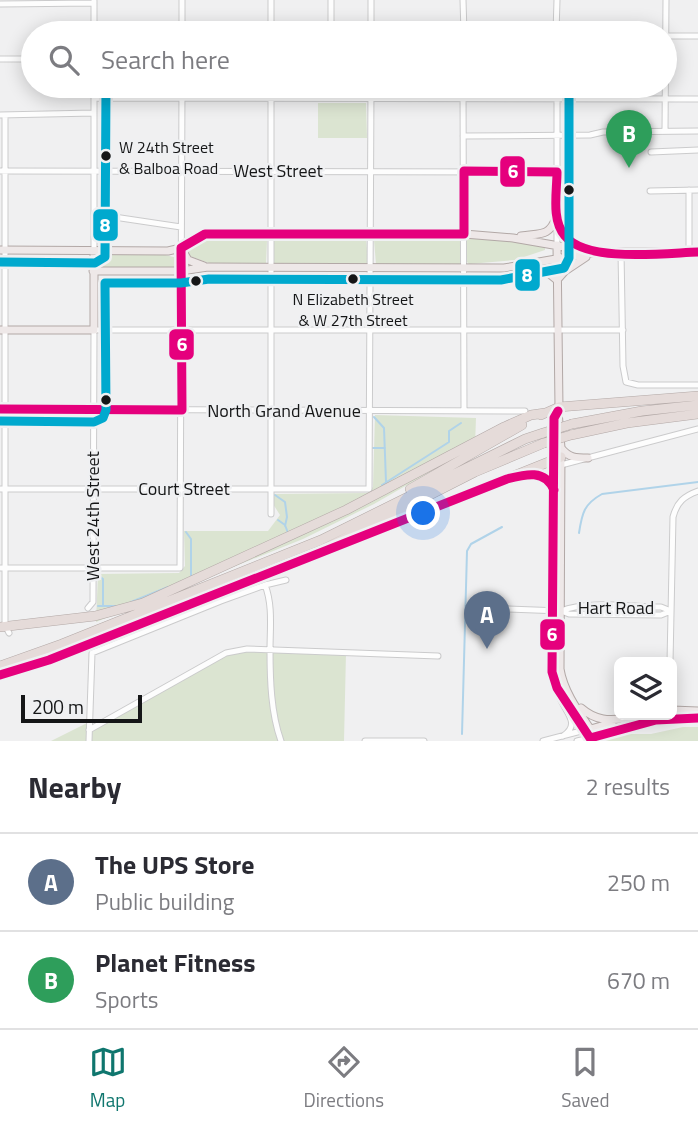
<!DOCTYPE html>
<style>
:root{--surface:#fff;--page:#f7f7f7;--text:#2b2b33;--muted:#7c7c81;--line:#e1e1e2;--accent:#0f766e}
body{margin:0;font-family:"Titillium Web",sans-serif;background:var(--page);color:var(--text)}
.controls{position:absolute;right:21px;bottom:21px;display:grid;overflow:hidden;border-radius:10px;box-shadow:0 4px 18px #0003}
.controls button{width:63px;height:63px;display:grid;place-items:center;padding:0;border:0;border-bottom:2px solid var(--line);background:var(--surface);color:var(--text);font:35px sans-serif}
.scale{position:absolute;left:21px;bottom:18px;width:121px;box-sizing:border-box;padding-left:7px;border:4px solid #151617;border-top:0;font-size:19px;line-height:24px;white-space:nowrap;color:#151617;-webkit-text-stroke:5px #eff0f2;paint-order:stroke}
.you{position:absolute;left:424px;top:514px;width:24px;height:24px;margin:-18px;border:5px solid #fff;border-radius:50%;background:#1a73e8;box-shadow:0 0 0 10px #1a73e833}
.badge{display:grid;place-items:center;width:46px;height:46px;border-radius:50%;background:var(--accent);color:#fff;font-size:23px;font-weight:700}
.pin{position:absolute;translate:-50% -58px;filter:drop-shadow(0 2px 4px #0008)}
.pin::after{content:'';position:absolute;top:37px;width:24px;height:21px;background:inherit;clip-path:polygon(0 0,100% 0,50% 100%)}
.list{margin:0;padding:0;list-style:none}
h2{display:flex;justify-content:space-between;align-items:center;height:91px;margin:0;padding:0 28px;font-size:30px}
h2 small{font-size:23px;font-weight:400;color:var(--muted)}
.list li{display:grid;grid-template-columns:46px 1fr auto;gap:21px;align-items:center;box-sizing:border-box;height:98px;padding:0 28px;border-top:2px solid var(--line)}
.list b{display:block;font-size:26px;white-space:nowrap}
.list p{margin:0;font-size:23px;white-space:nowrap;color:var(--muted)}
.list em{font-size:23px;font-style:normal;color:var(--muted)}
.icon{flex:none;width:38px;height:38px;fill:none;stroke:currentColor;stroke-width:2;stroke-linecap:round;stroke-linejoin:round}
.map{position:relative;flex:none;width:698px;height:741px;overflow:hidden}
.search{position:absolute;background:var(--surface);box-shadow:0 4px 18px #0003;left:21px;right:21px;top:21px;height:77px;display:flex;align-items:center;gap:18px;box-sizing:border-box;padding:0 24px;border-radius:38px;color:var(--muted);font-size:26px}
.sheet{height:287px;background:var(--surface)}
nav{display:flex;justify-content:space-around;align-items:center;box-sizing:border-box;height:98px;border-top:2px solid var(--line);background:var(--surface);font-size:19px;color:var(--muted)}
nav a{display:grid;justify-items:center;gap:4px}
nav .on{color:var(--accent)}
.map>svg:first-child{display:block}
</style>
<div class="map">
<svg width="698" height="741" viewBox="0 0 698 741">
<rect width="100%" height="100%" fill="#f0f0f1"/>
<path fill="#dbe4d1" d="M318 103H366L367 138H318Z
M265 237 267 240 266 264H212L187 255 185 251C206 231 239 237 265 237Z
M276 237 366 238 368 262 366 264H275L273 262V239Z
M378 237H459L461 240V262L459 265 376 264 374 240Z
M469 237 545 246V250L515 260 469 264 467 262 466 241Z
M101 254 165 255 178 258 179 268 99 269V256Z
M375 415 476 418 475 446 374 504 303 539 96 622 98 574 179 573 185 566 184 531H268L280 515 273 504 274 494 367 493 373 487Z
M247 649 346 653 344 741H51L89 722V729L226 653Z
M683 727H698V741H596L625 734H651Z"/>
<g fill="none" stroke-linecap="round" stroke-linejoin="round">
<path stroke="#b0d3e9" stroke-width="2" d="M374 417 384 428 386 482
M373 448H385
M382 485 449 442V431L461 423
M275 495 285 502 287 517 285 526
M278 520 285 525 288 533
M186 532 191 539V576
M579 533C582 513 584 504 602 494L698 482
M98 575 103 579V606
M131 602 168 587
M98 606H116
M462 734 467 551 471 544 502 527"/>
<defs>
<path id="minor" d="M331 0V33
M371 0V33
M463 0 464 33
M0 4 94 3
M94 33V1
M182 33V0
M271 33V0
M556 33 557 0
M665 36H698
M0 59H33
M271 86V514
M463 86 464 411
M94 98 698 99
M0 115 94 113
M5 115V625L9 633
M665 131 666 0
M463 136 590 135 603 132 698 131
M651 152 698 150
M0 171 557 172
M650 191 698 190
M94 214 181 227
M557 245V86
M94 251V86
M621 252 623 366 626 382 638 385H698
M689 252V190
M0 409 525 411
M561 465 698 429
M0 489H369L371 86
M0 568H180L182 86
M265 585C273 605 270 629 270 650 270 680 271 713 281 741
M88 608 93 602 94 330H623
M508 609 561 611 569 614 661 615 671 611
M561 611C587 600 632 607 661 607L671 611
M591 613 596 611H613L616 607
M670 662 673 517C677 502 684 496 698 491
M560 698C566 713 581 724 563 736
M89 730 226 653 247 649 438 656
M89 741 92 653 221 601 265 585 286 580
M365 741H424
M543 741 585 730
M577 741 590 738"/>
<path id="major" d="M557 217C562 230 565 240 579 246
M521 236C540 233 549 237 556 218
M557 245 559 407 554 418 552 672 557 688 590 738 656 720 698 718
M181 248 188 260 204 266
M0 250 168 251 181 248 205 234H464L513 238 588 251
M518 269 547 272 557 280 565 271 586 257
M93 271H181L208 267 504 268 596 252H698
M0 330H94V251
M558 411 561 448 560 669C564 694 582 716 595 736
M561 448C569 458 576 458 588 458
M581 708C596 721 609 721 628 718
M672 710 698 711
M624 720 643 715
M587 730 612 723"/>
<path id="highway" d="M541 415 559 407 698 396
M572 424 642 411 698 405
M571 435 627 423 698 414
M535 473 549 479 554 490
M410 489 522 425
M355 539 561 457
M0 627 95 616 143 603 346 510 504 427 531 415 545 413
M0 666 62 644 321 540 525 439 543 433
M0 675 49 660 314 554 475 472 544 443"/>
</defs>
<use href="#minor" stroke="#cbcbcc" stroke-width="7"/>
<use href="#major" stroke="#b2a8a6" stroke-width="9"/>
<use href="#highway" stroke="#b2a8a6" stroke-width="10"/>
<use href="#minor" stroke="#fdfdfd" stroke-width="5"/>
<use href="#major" stroke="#eee8e8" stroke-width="7"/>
<use href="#highway" stroke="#e5dbd9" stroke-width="9"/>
<defs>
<path id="highway-bridge" d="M543 433 572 424
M544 443 571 435"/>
</defs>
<use href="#highway-bridge" stroke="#b2a8a6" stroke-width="10" stroke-linecap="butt"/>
<use href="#highway-bridge" stroke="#e5dbd9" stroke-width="9"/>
<defs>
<path id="bus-1" d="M0 409 182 410 181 248 205 234H464V171L557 172C557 192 551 220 565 236 587 263 666 253 698 252
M558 411 554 418 552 672 557 688 590 738 656 720 698 718
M0 675 49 660 507 479C526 474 545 469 554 490"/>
<path id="bus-2" d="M0 262 95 263 105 257 106 86
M0 421 94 422 103 418 106 410 105 283H181L209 279 501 280 564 268 569 258V86"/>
</defs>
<use href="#bus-1" stroke="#eff0f2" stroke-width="14"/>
<use href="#bus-2" stroke="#eff0f2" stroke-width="14"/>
<use href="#bus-1" stroke="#e5007d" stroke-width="9"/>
<use href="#bus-2" stroke="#00a9ce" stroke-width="9"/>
</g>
<g fill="#151617" stroke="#eff0f2" stroke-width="2.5">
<circle cx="106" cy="156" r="6"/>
<circle cx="569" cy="190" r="6"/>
<circle cx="353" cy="279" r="6"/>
<circle cx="196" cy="281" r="6"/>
<circle cx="106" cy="400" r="6"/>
</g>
<g text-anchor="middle" stroke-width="5" stroke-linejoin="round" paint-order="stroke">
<g font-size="16" fill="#151617" stroke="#eff0f2" text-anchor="start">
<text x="119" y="153">W 24th Street<tspan x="119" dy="21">&amp; Balboa Road</tspan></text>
<text x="353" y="305" text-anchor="middle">N Elizabeth Street<tspan x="353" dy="21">&amp; W 27th Street</tspan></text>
</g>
<g font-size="18" fill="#151617" stroke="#eff0f2">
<text x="278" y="177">West Street</text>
<text x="284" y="417">North Grand Avenue</text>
<text x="184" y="495">Court Street</text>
<text transform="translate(93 516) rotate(-90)" y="6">West 24th Street</text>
<text x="616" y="614">Hart Road</text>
</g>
</g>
<g stroke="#eff0f2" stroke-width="2.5">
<rect x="499" y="155" width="27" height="33" rx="7" fill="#e5007d"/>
<rect x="92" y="208" width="27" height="34" rx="7" fill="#00a9ce"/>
<rect x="514" y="258" width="27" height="34" rx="7" fill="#00a9ce"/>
<rect x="168" y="328" width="27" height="33" rx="7" fill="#e5007d"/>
<rect x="539" y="618" width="27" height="33" rx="7" fill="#e5007d"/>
</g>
<g font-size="19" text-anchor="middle" font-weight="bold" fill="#fff">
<text x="513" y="178">6</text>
<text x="105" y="232">8</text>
<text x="527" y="282">8</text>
<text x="182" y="351">6</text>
<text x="552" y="641">6</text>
</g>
</svg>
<div class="controls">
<button><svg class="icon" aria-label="layers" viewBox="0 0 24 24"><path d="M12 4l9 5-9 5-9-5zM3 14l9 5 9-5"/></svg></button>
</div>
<div class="scale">200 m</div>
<div class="you"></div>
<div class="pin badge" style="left:487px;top:649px;background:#5c6f8a">A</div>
<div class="pin badge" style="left:629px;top:168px;background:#2e9e5b">B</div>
<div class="search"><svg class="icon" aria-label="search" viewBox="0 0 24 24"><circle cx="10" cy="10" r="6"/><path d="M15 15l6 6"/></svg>Search here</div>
</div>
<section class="sheet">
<h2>Nearby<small>2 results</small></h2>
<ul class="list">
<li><span class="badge" style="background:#5c6f8a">A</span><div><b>The UPS Store</b><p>Public building</p></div><em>250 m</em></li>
<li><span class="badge" style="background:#2e9e5b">B</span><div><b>Planet Fitness</b><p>Sports</p></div><em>670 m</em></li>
</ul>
</section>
<nav>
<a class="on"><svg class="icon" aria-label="map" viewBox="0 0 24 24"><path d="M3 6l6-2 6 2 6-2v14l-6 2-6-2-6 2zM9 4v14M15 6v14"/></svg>Map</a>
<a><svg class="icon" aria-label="directions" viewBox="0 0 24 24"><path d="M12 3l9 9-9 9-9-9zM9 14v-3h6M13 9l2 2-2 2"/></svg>Directions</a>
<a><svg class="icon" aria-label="saved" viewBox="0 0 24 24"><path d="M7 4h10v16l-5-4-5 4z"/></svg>Saved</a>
</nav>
